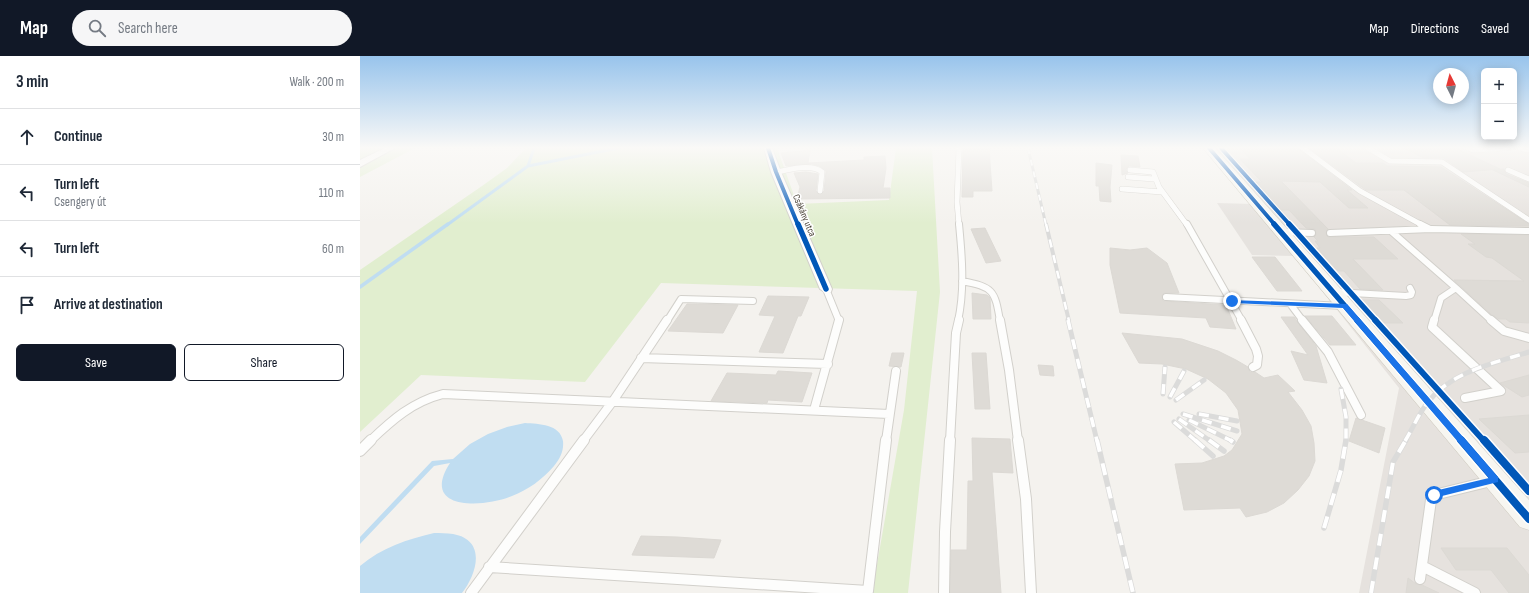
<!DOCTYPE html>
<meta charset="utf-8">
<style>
:root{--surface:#fff;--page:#f6f6f7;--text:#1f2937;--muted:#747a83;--line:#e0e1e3;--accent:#111827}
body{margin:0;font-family:"Sofia Sans Condensed",sans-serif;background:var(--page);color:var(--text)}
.controls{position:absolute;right:12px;top:12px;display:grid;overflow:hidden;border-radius:6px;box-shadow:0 2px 10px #0003}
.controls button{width:36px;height:36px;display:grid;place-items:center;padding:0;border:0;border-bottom:1px solid var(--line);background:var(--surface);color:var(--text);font:20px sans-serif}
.compass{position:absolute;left:1073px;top:12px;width:36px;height:36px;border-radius:50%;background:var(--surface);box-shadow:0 2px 10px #0003;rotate:354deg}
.stop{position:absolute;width:12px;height:12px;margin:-9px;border:3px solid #1a73e8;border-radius:50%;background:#fff}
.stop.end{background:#1a73e8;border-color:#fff;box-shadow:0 1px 4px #0008}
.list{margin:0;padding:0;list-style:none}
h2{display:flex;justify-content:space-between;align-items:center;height:52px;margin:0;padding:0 16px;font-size:17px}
h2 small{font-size:13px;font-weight:400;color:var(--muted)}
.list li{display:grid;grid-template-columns:26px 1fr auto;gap:12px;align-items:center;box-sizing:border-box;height:56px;padding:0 16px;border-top:1px solid var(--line)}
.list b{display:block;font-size:15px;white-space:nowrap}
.list p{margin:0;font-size:13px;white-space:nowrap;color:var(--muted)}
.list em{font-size:13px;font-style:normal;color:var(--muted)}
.actions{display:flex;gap:8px;padding:12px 16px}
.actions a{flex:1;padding:9px 0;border:1px solid var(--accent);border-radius:6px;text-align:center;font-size:14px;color:var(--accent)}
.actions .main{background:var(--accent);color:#fff}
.icon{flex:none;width:22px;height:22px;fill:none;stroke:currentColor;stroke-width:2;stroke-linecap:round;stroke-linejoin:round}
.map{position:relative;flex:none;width:1169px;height:537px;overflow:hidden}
header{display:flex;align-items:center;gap:24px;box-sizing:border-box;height:56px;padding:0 20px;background:var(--accent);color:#fff}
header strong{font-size:19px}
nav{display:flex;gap:22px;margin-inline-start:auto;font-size:14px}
.search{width:280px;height:36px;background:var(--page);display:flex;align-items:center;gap:10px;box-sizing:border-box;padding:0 14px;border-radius:22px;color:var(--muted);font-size:15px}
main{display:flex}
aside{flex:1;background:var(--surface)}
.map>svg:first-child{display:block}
</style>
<header>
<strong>Map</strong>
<div class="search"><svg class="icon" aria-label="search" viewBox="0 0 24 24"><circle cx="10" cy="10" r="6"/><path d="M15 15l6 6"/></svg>Search here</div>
<nav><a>Map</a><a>Directions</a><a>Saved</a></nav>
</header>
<main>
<aside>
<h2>3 min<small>Walk · 200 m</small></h2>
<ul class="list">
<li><svg class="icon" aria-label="ahead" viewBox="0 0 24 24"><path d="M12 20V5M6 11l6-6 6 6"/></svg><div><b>Continue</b></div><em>30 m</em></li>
<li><svg class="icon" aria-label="left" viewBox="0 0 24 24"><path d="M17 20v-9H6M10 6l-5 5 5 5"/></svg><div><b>Turn left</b><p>Csengery út</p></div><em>110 m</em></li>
<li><svg class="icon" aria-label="left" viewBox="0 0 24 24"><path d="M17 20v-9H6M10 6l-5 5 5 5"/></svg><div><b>Turn left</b></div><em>60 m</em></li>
<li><svg class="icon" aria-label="arrive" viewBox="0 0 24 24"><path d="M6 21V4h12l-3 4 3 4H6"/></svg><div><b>Arrive at destination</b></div></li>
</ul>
<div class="actions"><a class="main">Save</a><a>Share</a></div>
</aside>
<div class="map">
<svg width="1169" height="537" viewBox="0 0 1169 537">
<rect width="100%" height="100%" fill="#f4f2ee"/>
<path fill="#e6e2de" d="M846 92H1169V537H999L1039 332 893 148Z"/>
<path fill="#e1eecf" d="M0 92H55L0 121Z
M166 92H417L437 148 529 144 536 92H572L580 236 548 537H512L544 354 557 235 301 227 225 326 61 319 0 376V214L122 130 147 112Z"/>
<path fill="#e6e3df" d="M857 147 893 148 934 200 892 199Z"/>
<path fill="#c0ddf1" d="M165 367C179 368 200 368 203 385 204 395 200 403 194 410 183 423 168 434 152 440 124 452 59 455 90 407L74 410 0 488V481L72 405 93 403 110 388 128 378 147 371Z
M74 477C80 477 87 477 93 478 127 484 117 518 102 537H0V510C21 492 48 483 74 477Z"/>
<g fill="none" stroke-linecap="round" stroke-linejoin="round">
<path stroke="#c0ddf1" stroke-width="3" d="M168 110 258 92
M87 169 168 110 174 92"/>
<path stroke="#c0ddf1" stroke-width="3.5" d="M0 231 88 168"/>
</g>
<path fill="#dedbd6" stroke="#dcd9d4" d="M603 92H629L632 135H613V141H602Z
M880 92H939L941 95 992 134H987L1008 152H989L960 126 921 125 968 173 966 177 968 181H1014L1038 203H993L1023 234 1000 233 984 215H978L957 192H960L955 185H958L954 181 956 178 955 173 946 172 929 154H917L905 140H909L896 126H902L880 103H890Z
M949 92H976L996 107H1023L1027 110 1081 111 1169 168V170L1090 169 1044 134H1006Z
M1044 92H1095L1140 113 1103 116 1084 102H1064Z
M450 94 448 107 504 104V101L525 100 526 112 523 132H530V142L437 143 440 131 434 117 446 116 458 118 456 135 460 139 464 135 466 115 459 110 452 108 426 110 421 97Z
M761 99 778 100 780 111 769 110 766 113 768 117 762 119Z
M736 107 752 109 750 131 751 146 740 145 739 130H736Z
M1144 113 1146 118 1169 127V131L1133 114Z
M625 172 641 205 626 207 611 173Z
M1101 178 1169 179V267L1150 266 1146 263H1139L1132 259 1094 224 1164 225 1132 202 1126 201 1108 188H1115Z
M750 192 770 194 787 192 807 207 819 237H804L802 240 803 245 866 249 876 273 850 271 846 262 760 257 750 209Z
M892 201H915L942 235H917Z
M612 237 627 239 630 242 631 263H613Z
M408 240 449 241 441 260H438L423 297 399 296 415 260 399 259Z
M1001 244H1019L1043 267H1024Z
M327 248 378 249 363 277 308 275Z
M945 260H972L996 289H970Z
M921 261H934L956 290 967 327 944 324 931 295 948 299Z
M762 277 822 283 858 295 876 304 888 311 890 316H895L904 322 918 319 935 335 928 336 942 354 951 370 954 387 955 405 949 420 938 434 924 447 907 456 886 461 880 452 824 454 815 408 842 407 864 400 872 394 882 378 878 354 866 337 848 323 826 313 802 308 779 307Z
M532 297H544L541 311 529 310Z
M612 297H626L630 353H615Z
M678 309 693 310 694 320 680 319Z
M418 315 452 317 442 346 408 344 407 347 351 345 367 317 416 319Z
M1169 319V339L1162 341 1140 327Z
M1169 359V396L1155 397 1119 363Z
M996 362 1025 372 1019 397 989 385Z
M612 382 650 383 653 417 632 416 641 537H590L591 494H607L608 425H613Z
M281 480 317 481 361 484 354 502 272 499Z
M1081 492H1147L1169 519V537H1149L1131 514H1096Z
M1048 522 1056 528 1062 529 1079 537H1046Z"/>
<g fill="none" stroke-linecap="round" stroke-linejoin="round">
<defs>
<path id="lane-far3" d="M599 92 597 146 599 169
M943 92 1000 135 1062 169
M1008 92 1030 105 1082 106 1169 164
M1108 92 1113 94 1146 92
M1160 92 1169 94
M770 114 793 116 799 131 827 169
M1148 114 1169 123
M416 116C429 114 451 107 462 116L460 135
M768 121 794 123
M762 133 802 136"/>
<path id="lane-far2" d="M827 168 882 265
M1060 168 1070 173
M922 176 952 177
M1032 176 1096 232
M970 177 1071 173 1169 175
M602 225C633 231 635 234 640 265
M466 233 479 265
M974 236 1046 240 1051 239 1052 236 1050 232
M806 241 983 250
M931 249 943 265
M307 265 321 243 393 245
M598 265C605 233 602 199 599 168
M1074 265 1081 242 1096 232 1132 265"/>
<path id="lane-far1" d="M640 264 649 314 658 385
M881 264 896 293 898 300 897 309 893 311
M942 264 968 296 1001 359
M1074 264 1072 271 1141 335 1105 342
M1131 264 1144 275 1169 282
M281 302 468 308
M454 354 479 264
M10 385C32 364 52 346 83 338L529 358
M223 385 253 345 307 264
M526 385 536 315
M590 385 596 277 599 264"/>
<path id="lane" d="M658 384 666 443 671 537
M0 395 11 384
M1062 510 1115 537
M129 511 508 535 526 384
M1060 523 1071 444 1074 439 1131 425
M111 537 224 384
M584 537 585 476 590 384"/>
<path id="street" d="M25 92H35L0 111V104Z
M404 92H412L421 116 472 233 471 236 466 237 460 233 411 116Z"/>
<path id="secondary" d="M843 92H855L1169 444V474L1160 471Z"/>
</defs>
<use href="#lane-far3" stroke="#d2d0cb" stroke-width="6"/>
<use href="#lane-far2" stroke="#d2d0cb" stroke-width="8"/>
<use href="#lane-far1" stroke="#d2d0cb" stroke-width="10"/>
<use href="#lane" stroke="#d2d0cb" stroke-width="12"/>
<use href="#street" stroke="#d2d0cb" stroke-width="2"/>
<use href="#secondary" stroke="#d3cfc5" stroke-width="1"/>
<use href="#lane-far3" stroke="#fdfdfc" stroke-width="5"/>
<use href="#lane-far2" stroke="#fdfdfc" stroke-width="6"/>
<use href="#lane-far1" stroke="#fdfdfc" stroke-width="8"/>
<use href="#lane" stroke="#fdfdfc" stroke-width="10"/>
<use href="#street" fill="#fdfdfc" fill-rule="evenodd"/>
<use href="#secondary" fill="#f7f6f1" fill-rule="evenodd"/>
<defs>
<path id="rail-far3" d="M668 92 686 169"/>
<path id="rail-far2" d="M686 168 709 265"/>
<path id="rail-far1" d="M708 264 737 385
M981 333 986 361V385
M803 338 805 311
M810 341 824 315
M816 344 844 324
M823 358 877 375
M839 358 877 365
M819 363 850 385
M829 364 872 385
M814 366 836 385
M1045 385C1053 372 1059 357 1068 346 1092 315 1135 307 1169 296"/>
<path id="rail" d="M737 384 773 537
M835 384 853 400
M849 384 864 395
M870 384 873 386
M964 472 981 414 986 384
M1011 537 1033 406 1046 384"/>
</defs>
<use href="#rail-far3" stroke="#dbdbda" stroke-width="3"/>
<use href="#rail-far2" stroke="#dbdbda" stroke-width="4"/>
<use href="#rail-far1" stroke="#dbdbda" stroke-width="5"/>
<use href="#rail" stroke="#dbdbda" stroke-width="5.5"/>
<use href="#rail-far3" stroke="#fff" stroke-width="2" stroke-dasharray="6" stroke-linecap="butt"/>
<use href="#rail-far2" stroke="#fff" stroke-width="2.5" stroke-dasharray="8" stroke-linecap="butt"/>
<use href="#rail-far1" stroke="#fff" stroke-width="3.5" stroke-dasharray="10" stroke-linecap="butt"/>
<use href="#rail" stroke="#fff" stroke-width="4" stroke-dasharray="12" stroke-linecap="butt"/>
<defs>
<path id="cycleway-far3" d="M408 92 416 116 438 169
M849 92 915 169
M861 92 930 169"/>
<path id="cycleway-far2" d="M438 168 466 233
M914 168 998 265
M929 168 1016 265"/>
<path id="cycleway-far1" d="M997 264 1102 385
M1015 264 1124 385"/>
<path id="cycleway" d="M1101 384 1169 463
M1124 384 1169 435"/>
</defs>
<use href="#cycleway-far3" stroke="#fff" stroke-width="6"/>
<use href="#cycleway-far2" stroke="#fff" stroke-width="8"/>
<use href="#cycleway-far1" stroke="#fff" stroke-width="9"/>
<use href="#cycleway" stroke="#fff" stroke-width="11"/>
<use href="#cycleway-far3" stroke="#0057b8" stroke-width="4"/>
<use href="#cycleway-far2" stroke="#0057b8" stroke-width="5.5"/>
<use href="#cycleway-far1" stroke="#0057b8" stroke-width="6"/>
<use href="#cycleway" stroke="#0057b8" stroke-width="8"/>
</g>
<linearGradient id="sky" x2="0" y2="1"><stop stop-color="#98c4ec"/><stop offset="0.55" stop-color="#faf9f7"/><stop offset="1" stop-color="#faf9f7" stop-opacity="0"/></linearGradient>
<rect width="1169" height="167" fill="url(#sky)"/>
<path fill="#1a73e8" d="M870 244 987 248 1138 421V426L1074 442 1070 441V436L1129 422 983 252 872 247 869 245Z"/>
<g text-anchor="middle" stroke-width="3" stroke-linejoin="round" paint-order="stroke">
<g font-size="10" fill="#4b4439" stroke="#fff">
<text transform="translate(445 159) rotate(67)" y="4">Csákány utca</text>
</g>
</g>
</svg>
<div class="controls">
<button>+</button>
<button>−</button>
</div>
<svg class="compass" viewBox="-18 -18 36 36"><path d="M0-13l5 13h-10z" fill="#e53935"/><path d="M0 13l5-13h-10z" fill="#747a83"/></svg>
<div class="stop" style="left:1074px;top:439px"></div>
<div class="stop end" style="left:872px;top:245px"></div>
</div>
</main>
